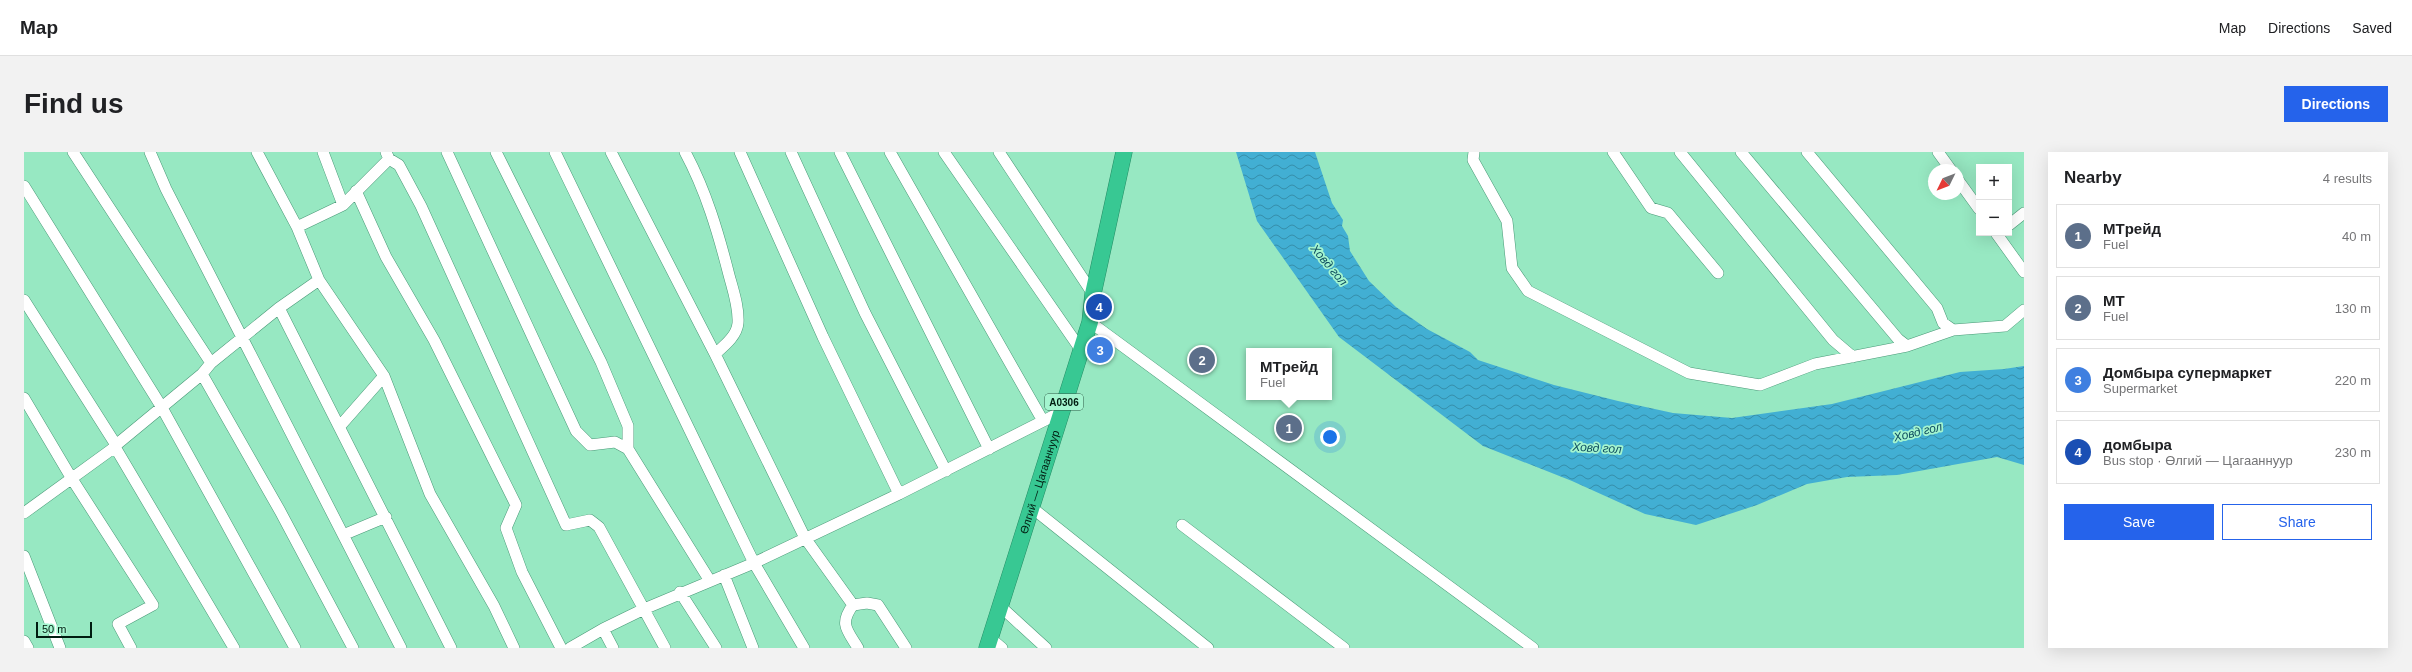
<!DOCTYPE html>
<meta charset="utf-8">
<style>
:root{--surface:#fff;--page:#f2f2f2;--text:#202124;--muted:#757577;--line:#e0e0e0;--accent:#2563eb}
body{margin:0;font-family:Arial,sans-serif;background:var(--page);color:var(--text)}
.controls{position:absolute;right:12px;top:12px;display:grid;overflow:hidden;border-radius:0px;box-shadow:0 4px 16px #0002}
.controls button{width:36px;height:36px;display:grid;place-items:center;padding:0;border:0;border-bottom:1px solid var(--line);background:var(--surface);color:var(--text);font:20px sans-serif}
.compass{position:absolute;left:1904px;top:12px;width:36px;height:36px;border-radius:50%;background:var(--surface);box-shadow:0 4px 16px #0002;rotate:227deg}
.scale{position:absolute;left:12px;bottom:10px;width:56px;box-sizing:border-box;padding-left:4px;border:2px solid #001c10;border-top:0;font-size:11px;line-height:14px;white-space:nowrap;color:#001c10;-webkit-text-stroke:3px #a4f5cf;paint-order:stroke}
.you{position:absolute;left:1306px;top:285px;width:14px;height:14px;margin:-10px;border:3px solid #fff;border-radius:50%;background:#1a73e8;box-shadow:0 0 0 6px #1a73e833}
.badge{display:grid;place-items:center;width:26px;height:26px;border-radius:50%;background:var(--accent);color:#fff;font-size:13px;font-weight:700}
.pin{position:absolute;translate:-50% -50%;border:2px solid #fff;box-shadow:0 1px 4px #0006}
.popup{position:absolute;left:1222px;top:196px;width:86px;height:52px;box-sizing:border-box;display:grid;place-content:center;border-radius:0px;background:var(--surface);filter:drop-shadow(0 1px 3px #0005);font-size:13px;white-space:nowrap;color:var(--muted)}
.popup b{font-size:15px;color:var(--text)}
.popup::after{content:'';position:absolute;left:50%;top:100%;margin-left:-8px;border:8px solid transparent;border-top-color:var(--surface)}
.list{margin:0;padding:0;list-style:none}
h2{display:flex;justify-content:space-between;align-items:center;height:52px;margin:0;padding:0 16px;font-size:17px}
h2 small{font-size:13px;font-weight:400;color:var(--muted)}
.list li{display:grid;grid-template-columns:26px 1fr auto;gap:12px;align-items:center;box-sizing:border-box;height:64px;margin:0 8px 8px;padding:0 8px;border:1px solid var(--line);border-radius:0px}
.list b{display:block;font-size:15px;white-space:nowrap}
.list p{margin:0;font-size:13px;white-space:nowrap;color:var(--muted)}
.list em{font-size:13px;font-style:normal;color:var(--muted)}
.actions{display:flex;gap:8px;padding:12px 16px}
.actions a{flex:1;padding:9px 0;border:1px solid var(--accent);border-radius:0px;text-align:center;font-size:14px;color:var(--accent)}
.actions .main{background:var(--accent);color:#fff}
.map{position:relative;flex:none;width:2000px;height:496px;overflow:hidden;border-radius:0px}
header{display:flex;align-items:center;gap:24px;box-sizing:border-box;height:56px;padding:0 20px;background:var(--surface);border-bottom:1px solid var(--line)}
header strong{font-size:19px}
nav{display:flex;gap:22px;margin-inline-start:auto;font-size:14px}
.intro{display:flex;align-items:center;justify-content:space-between;box-sizing:border-box;height:96px;padding:0 24px}
h1{margin:0;font-size:28px}
.button{padding:10px 18px;border-radius:0px;background:var(--accent);color:#fff;font-size:14px;font-weight:700}
main{display:flex;gap:24px;padding:0 24px}
aside{flex:1;background:var(--surface);border-radius:0px;box-shadow:0 4px 16px #0002}
.map>svg:first-child{display:block}
</style>
<header>
<strong>Map</strong>
<nav><a>Map</a><a>Directions</a><a>Saved</a></nav>
</header>
<div class="intro"><h1>Find us</h1><a class="button">Directions</a></div>
<main>
<div class="map">
<svg width="2000" height="496" viewBox="0 0 2000 496">
<defs>
<pattern id="water-waves" width="16" height="10" patternUnits="userSpaceOnUse"><rect width="16" height="10" fill="#42afd3"/><path d="M0 5q4-4 8 0t8 0" fill="none" stroke="#358eaa"/></pattern>
</defs>
<rect width="100%" height="100%" fill="#97e8c2"/>
<path fill="url(#water-waves)" d="M1212 0H1291L1308 51 1319 68 1318 74 1324 84 1326 99 1345 129 1372 155 1403 177 1446 200 1454 208 1530 233 1594 249 1649 261 1708 266 1808 252 1936 220 1980 217 2000 214V313L1973 305 1873 323 1823 325 1783 332 1733 353 1672 373 1621 362 1548 329 1459 294 1315 185 1233 69Z"/>
<g fill="none" stroke-linecap="round" stroke-linejoin="round">
<defs>
<path id="minor" d="M49 0 187 211
M126 0 142 37 377 496
M233 0 273 75 295 128 360 224 406 342 470 454 490 496
M299 0 319 53
M362 0 365 7 375 13 397 54 542 373 566 368 575 375 641 496
M423 0 552 279 566 293 591 290 604 297
M472 0 577 210 604 274V297L686 429
M531 0 730 411 780 496
M587 0 691 202 781 386 829 453C815 472 823 478 834 496
M661 0C682 39 694 80 705 123 709 138 715 155 714 171 713 184 700 194 691 202
M716 0 799 185 875 342
M767 0 841 161 922 319
M816 0 965 297
M866 0 1019 269
M920 0 1057 198
M975 0 1069 142
M1450 0 1449 8 1483 69 1488 116 1504 139 1665 221 1736 233 1791 212 1883 194
M1589 0 1627 56 1644 61 1694 121
M1656 0 1809 188 1829 205
M1717 0 1874 187 1883 194 1929 178
M1783 0 1913 156 1919 171 1929 178 1981 174 2000 158
M1914 0 1927 18
M1934 28 1955 57
M0 34 137 254 271 496
M332 39 362 105 410 188 492 353 482 376 498 420 537 496
M1985 73 2000 61
M273 75 319 53 365 7
M1972 81 2000 120
M0 148 92 293
M255 156 427 496
M1066 170 1509 496
M178 222 256 359 329 496
M0 246 48 327 129 453 94 472 107 496
M316 274 360 224
M91 295 210 496
M1007 355 1184 496
M0 361 91 295 92 293 178 222 187 211 255 156 295 128
M1158 373 1320 496
M319 383 362 365
M0 404 36 496
M700 423 729 496
M656 440 692 496
M829 453 843 451 854 453 882 496
M976 454 1022 496
M579 477 589 496
M966 486 978 496
M0 489 4 496
M546 496 579 477 620 457 730 411 875 342 1037 260"/>
<g id="highway">
<path id="s1" d="M963 496 1066 170 1069 142 1100 0"/>
</g>
</defs>
<use href="#minor" stroke="#499977" stroke-width="12"/>
<use href="#highway" stroke="#248c65" stroke-width="17"/>
<use href="#minor" stroke="#fff" stroke-width="11"/>
<use href="#highway" stroke="#38c893" stroke-width="16"/>
</g>
<g text-anchor="middle" stroke-width="3.5" stroke-linejoin="round" paint-order="stroke">
<rect fill="#a4f5cf" stroke="#315d49" stroke-width="1" x="1021" y="242" width="38" height="16" rx="3"/>
<g font-size="10" font-weight="bold" fill="#001c10">
<text x="1040" y="254">A0306</text>
</g>
<g font-size="11" fill="#001c10" stroke="#a4f5cf">
<text dy="4" stroke="none"><textPath href="#s1" startOffset="174">Өлгий — Цагааннуур</textPath></text>
</g>
<g font-size="12" font-style="italic" fill="#0f4d60" stroke="#a4f5cf">
<text transform="translate(1305 113) rotate(50)" y="4">Ховд гол</text>
<text transform="translate(1894 280) rotate(-13)" y="4">Ховд гол</text>
<text transform="translate(1573 296) rotate(3)" y="4">Ховд гол</text>
</g>
</g>
</svg>
<div class="controls">
<button>+</button>
<button>−</button>
</div>
<svg class="compass" viewBox="-18 -18 36 36"><path d="M0-13l5 13h-10z" fill="#e53935"/><path d="M0 13l5-13h-10z" fill="#757577"/></svg>
<div class="scale">50 m</div>
<div class="you"></div>
<div class="pin badge" style="left:1265px;top:276px;background:#5c6f8a">1</div>
<div class="popup"><b>MTрейд</b>Fuel</div>
<div class="pin badge" style="left:1178px;top:208px;background:#5c6f8a">2</div>
<div class="pin badge" style="left:1076px;top:198px;background:#3f7fe0">3</div>
<div class="pin badge" style="left:1075px;top:155px;background:#1a4fb4">4</div>
</div>
<aside>
<h2>Nearby<small>4 results</small></h2>
<ul class="list">
<li><span class="badge" style="background:#5c6f8a">1</span><div><b>MTрейд</b><p>Fuel</p></div><em>40 m</em></li>
<li><span class="badge" style="background:#5c6f8a">2</span><div><b>МТ</b><p>Fuel</p></div><em>130 m</em></li>
<li><span class="badge" style="background:#3f7fe0">3</span><div><b>Домбыра супермаркет</b><p>Supermarket</p></div><em>220 m</em></li>
<li><span class="badge" style="background:#1a4fb4">4</span><div><b>домбыра</b><p>Bus stop · Өлгий — Цагааннуур</p></div><em>230 m</em></li>
</ul>
<div class="actions"><a class="main">Save</a><a>Share</a></div>
</aside>
</main>
